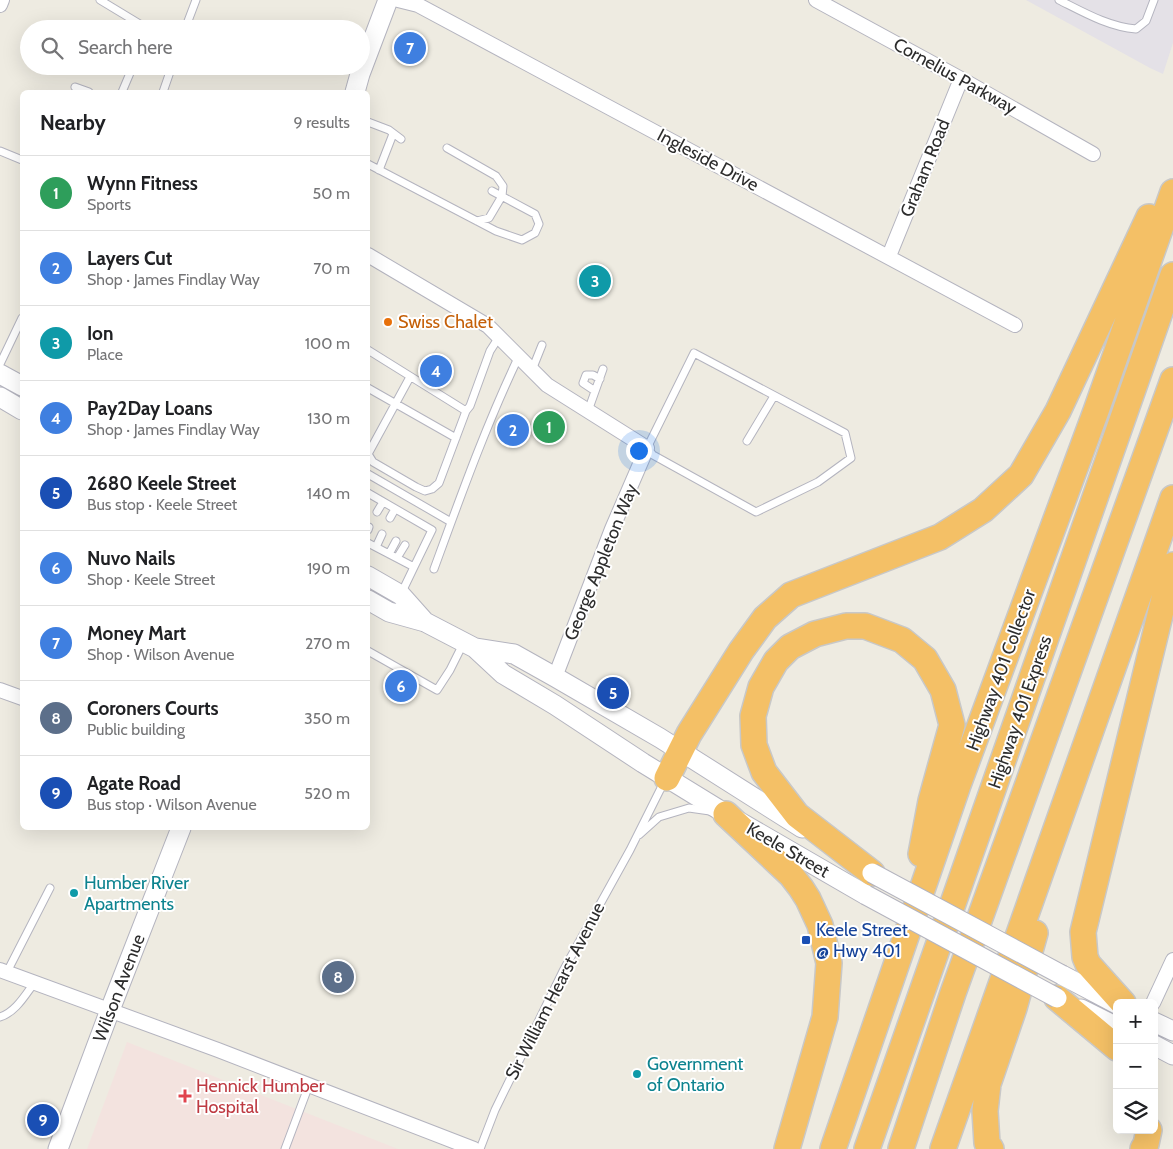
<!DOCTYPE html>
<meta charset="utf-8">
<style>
:root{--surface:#fff;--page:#f2f2f2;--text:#202124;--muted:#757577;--line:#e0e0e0;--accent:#504dee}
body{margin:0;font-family:Cabin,sans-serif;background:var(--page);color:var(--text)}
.controls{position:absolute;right:15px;bottom:15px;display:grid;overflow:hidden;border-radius:8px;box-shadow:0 5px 20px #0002}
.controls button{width:45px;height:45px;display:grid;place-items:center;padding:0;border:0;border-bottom:1px solid var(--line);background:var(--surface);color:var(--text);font:25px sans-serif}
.you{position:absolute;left:638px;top:450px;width:18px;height:18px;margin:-12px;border:4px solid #fff;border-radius:50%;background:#1a73e8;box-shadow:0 0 0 8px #1a73e833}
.badge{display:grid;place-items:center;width:32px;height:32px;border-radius:50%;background:var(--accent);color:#fff;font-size:16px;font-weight:700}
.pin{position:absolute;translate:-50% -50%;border:2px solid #fff;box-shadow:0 1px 5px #0006}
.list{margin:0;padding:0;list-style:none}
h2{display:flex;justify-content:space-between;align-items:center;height:65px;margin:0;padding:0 20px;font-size:21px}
h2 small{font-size:16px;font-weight:400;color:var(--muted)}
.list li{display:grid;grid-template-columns:32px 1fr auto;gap:15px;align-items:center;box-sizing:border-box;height:75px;padding:0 20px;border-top:1px solid var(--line)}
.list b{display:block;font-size:19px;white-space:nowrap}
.list p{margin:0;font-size:16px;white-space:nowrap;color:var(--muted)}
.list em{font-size:16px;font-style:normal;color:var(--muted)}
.icon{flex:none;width:28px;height:28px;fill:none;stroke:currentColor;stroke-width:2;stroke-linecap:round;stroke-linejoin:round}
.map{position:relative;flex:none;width:1173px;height:1149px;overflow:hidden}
.search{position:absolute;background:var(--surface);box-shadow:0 5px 20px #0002;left:20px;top:20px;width:350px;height:55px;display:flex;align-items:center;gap:12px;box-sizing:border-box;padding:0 18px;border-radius:28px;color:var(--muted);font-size:19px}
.panel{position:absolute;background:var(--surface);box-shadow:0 5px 20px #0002;left:20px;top:90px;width:350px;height:740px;border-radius:8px}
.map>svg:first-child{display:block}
</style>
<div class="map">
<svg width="1173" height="1149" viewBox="0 0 1173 1149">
<rect width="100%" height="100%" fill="#eeebe1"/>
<path fill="#e4e1e7" d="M1026 0H1173V43L1163 74 1150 68Z"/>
<path fill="#f3e3df" d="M127 1042 398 1149H87Z"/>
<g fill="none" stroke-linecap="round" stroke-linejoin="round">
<defs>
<path id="service" d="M100 0 148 29
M1059 0C1083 12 1109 27 1136 29L1146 21 1154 0
M185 29 196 0
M75 87 89 92
M122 92 133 66
M163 92 172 66
M368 122 389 130 401 139
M447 148 496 176 503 186 502 196 489 218 477 221
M0 151 22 160
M368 164 496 231 522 240 535 233 539 224 535 214 492 191
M379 170 393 134
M368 350 466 411 470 406 490 351 499 337
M694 353 845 433 851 458 818 482 756 512 653 455 647 448Z
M0 364 22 318
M532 370 542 345
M410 377 368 454 373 462 416 487 425 491 432 489 439 483 466 411
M368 388 456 438
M595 391 583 383 586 375H593L600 379
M588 411 603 369
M747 441 774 396
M368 474 451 522
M368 493 432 530 414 567 368 543
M377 512 383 502
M390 518 395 509
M368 530 369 527
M376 547 382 534
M389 554 396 541
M397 558 405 545
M434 569C460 498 486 425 519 356
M401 594 414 567
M368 651 437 690 450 670 463 644
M639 835 659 817 689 808 710 811
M7 972 50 888
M0 1017C16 1012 25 995 35 982
M285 1149 309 1085
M480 1149 495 1110 563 971 630 850 665 780"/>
<path id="minor" d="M398 0 418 5 1015 325
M816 0 961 79 1093 154
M0 5 2 0
M368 255 488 326 547 385 647 448 612 529 555 677
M889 256 961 79
M0 690 22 698
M0 970 218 1050 474 1149
M1153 1003 1173 960"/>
<path id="secondary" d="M355 92 360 74 388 0
M0 374 22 386
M0 397 22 410
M368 576 401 595 425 622
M368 600 389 612 425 622 475 648 503 674 555 705 643 763 726 814 866 895
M475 648 514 654 555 677 660 738 802 828
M1062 975 1117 1004
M1081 1009 1117 1027
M1154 1022 1173 1031
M1154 1045 1173 1055
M58 1149 110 1010 181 828"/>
<path id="motorway" d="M667 778 689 734 741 651 765 618 791 595 940 537 983 510 1021 475 1058 411 1149 217
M726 814 791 875 801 888 808 899 820 925 829 963 825 1017 787 1149
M872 873 797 815 764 772 754 745 753 716 761 687 776 661 790 647 815 634 846 626H865L902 640 925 659 943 690 952 725 931 801 921 854
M1057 998 1117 1048
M1123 1003 1088 964 1085 957 1083 932 1169 578 1173 565
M833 1149 958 785 1096 411 1173 192
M867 1149 1173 275
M901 1149 953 993 1173 380
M943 1149 1173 498
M991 1149 987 1143 985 1111 988 1084 1014 1008 1035 933
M1143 1149 1146 1144 1149 1130"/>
</defs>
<use href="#service" stroke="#b4b4bf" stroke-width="9"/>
<use href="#minor" stroke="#b4b4bf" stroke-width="16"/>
<use href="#secondary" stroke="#b4b4bf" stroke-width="21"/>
<use href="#motorway" stroke="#c8c8c8" stroke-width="28"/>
<use href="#service" stroke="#fff" stroke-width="7"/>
<use href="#minor" stroke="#fff" stroke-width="14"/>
<use href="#secondary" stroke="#fff" stroke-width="19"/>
<use href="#motorway" stroke="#f4c066" stroke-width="25"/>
<defs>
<path id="secondary-bridge" d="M872 873 1062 975
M866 895 1057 998"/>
</defs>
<use href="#secondary-bridge" stroke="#b4b4bf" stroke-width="21" stroke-linecap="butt"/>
<use href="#secondary-bridge" stroke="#fff" stroke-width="19"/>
</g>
<circle fill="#e8710a" stroke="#fff" stroke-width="2" cx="388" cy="322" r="5"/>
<g fill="#0f9aa8" stroke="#fff" stroke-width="2">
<circle cx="74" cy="893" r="5"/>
<circle cx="637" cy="1074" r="5"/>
</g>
<rect fill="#1a4fb4" stroke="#fff" stroke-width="2" x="801" y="935" width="10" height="10" rx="2.5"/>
<path fill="#e0444e" stroke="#fff" stroke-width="2" d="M182.5 1088.5h5v5h5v5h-5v5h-5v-5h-5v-5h5z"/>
<g text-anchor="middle" stroke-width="4" stroke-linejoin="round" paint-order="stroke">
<g font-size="18" fill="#2d2d2d" stroke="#fff">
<text transform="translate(955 76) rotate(29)" y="6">Cornelius Parkway</text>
<text transform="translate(708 160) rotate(28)" y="6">Ingleside Drive</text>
<text transform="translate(925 168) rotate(-68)" y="6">Graham Road</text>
<text transform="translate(601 562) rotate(-68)" y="6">George Appleton Way</text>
<text transform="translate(1001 670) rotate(-70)" y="6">Highway 401 Collector</text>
<text transform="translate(1020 712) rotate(-71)" y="6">Highway 401 Express</text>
<text transform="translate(788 850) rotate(30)" y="6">Keele Street</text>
<text transform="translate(119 988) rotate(-69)" y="6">Wilson Avenue</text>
<text transform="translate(555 991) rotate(-63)" y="6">Sir William Hearst Avenue</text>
</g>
<g font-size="18" fill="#c56008" stroke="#fff" text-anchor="start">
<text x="398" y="328">Swiss Chalet</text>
</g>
<g font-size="18" fill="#0d838f" stroke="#fff" text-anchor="start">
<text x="84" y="889">Humber River<tspan x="84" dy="21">Apartments</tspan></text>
<text x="647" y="1070">Government<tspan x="647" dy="21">of Ontario</tspan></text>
</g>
<g font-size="18" fill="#164399" stroke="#fff" text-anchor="start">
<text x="816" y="936">Keele Street<tspan x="816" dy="21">@ Hwy 401</tspan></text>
</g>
<g font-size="18" fill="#be3a42" stroke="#fff" text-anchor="start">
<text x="196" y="1092">Hennick Humber<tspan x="196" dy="21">Hospital</tspan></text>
</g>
</g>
</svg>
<div class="controls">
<button>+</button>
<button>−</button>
<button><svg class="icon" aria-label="layers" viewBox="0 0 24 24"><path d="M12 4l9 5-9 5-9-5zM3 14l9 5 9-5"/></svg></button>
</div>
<div class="you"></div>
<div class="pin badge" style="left:549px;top:427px;background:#2e9e5b">1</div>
<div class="pin badge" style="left:513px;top:430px;background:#3f7fe0">2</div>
<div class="pin badge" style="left:595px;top:281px;background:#0f9aa8">3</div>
<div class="pin badge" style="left:436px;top:371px;background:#3f7fe0">4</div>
<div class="pin badge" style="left:613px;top:693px;background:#1a4fb4">5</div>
<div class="pin badge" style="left:401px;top:686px;background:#3f7fe0">6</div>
<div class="pin badge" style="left:410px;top:48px;background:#3f7fe0">7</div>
<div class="pin badge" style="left:338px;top:977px;background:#5c6f8a">8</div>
<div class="pin badge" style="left:43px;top:1120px;background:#1a4fb4">9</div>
<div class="search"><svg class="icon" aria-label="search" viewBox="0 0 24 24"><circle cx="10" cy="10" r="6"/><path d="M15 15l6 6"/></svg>Search here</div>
<section class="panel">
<h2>Nearby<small>9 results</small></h2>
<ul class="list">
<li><span class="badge" style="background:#2e9e5b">1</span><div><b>Wynn Fitness</b><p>Sports</p></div><em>50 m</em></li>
<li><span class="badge" style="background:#3f7fe0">2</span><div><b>Layers Cut</b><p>Shop · James Findlay Way</p></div><em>70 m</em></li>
<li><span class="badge" style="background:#0f9aa8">3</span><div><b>Ion</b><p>Place</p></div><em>100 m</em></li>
<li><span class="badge" style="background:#3f7fe0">4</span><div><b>Pay2Day Loans</b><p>Shop · James Findlay Way</p></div><em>130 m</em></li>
<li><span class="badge" style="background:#1a4fb4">5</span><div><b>2680 Keele Street</b><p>Bus stop · Keele Street</p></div><em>140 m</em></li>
<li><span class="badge" style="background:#3f7fe0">6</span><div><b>Nuvo Nails</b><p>Shop · Keele Street</p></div><em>190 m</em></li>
<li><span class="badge" style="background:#3f7fe0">7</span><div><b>Money Mart</b><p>Shop · Wilson Avenue</p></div><em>270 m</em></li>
<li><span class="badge" style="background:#5c6f8a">8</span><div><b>Coroners Courts</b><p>Public building</p></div><em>350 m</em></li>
<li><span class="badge" style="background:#1a4fb4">9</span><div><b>Agate Road</b><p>Bus stop · Wilson Avenue</p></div><em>520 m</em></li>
</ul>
</section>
</div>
